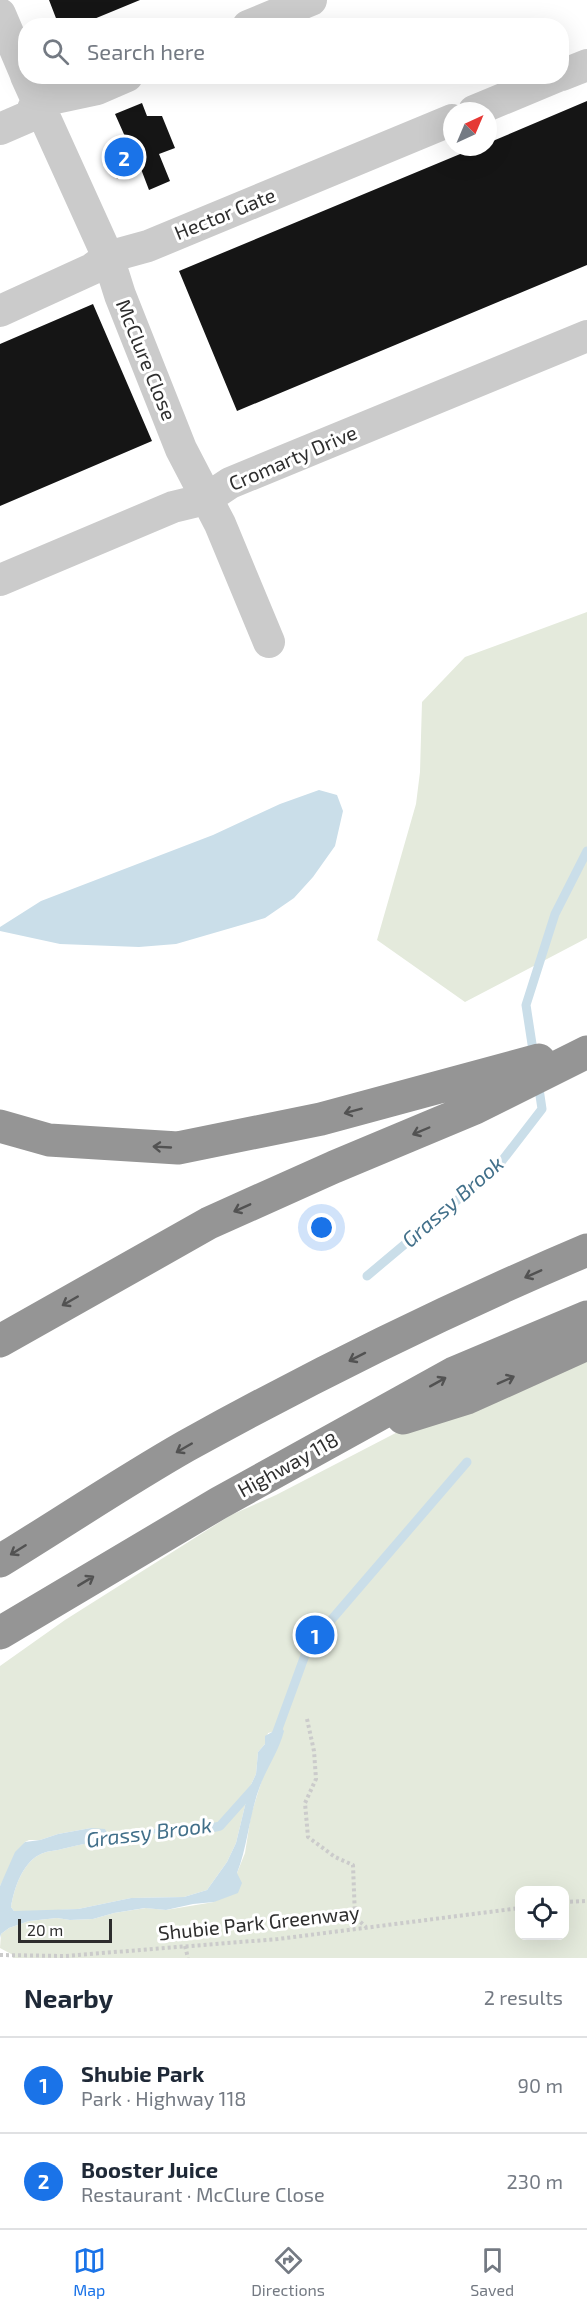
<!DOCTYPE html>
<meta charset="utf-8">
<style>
:root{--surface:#fff;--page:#f6f6f7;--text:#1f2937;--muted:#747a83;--line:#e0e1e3;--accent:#1a73e8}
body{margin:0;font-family:"Exo 2",sans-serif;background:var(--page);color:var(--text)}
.controls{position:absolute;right:18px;bottom:18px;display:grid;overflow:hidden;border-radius:12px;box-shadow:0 6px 24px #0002}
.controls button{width:54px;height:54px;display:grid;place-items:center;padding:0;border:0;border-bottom:2px solid var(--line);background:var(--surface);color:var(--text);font:30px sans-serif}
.compass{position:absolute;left:443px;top:102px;width:54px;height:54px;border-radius:50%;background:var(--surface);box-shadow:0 6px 24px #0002;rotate:44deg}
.scale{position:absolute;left:18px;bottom:15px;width:94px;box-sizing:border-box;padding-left:6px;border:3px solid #2e2e2e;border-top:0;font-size:16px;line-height:21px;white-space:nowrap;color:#2e2e2e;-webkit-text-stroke:4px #fff;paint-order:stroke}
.you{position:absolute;left:322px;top:1228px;width:21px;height:21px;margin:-15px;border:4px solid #fff;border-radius:50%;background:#1a73e8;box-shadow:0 0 0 9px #1a73e833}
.badge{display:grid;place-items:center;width:39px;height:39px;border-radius:50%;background:var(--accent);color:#fff;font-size:20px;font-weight:700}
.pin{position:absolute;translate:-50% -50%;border:3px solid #fff;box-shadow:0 2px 6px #0006}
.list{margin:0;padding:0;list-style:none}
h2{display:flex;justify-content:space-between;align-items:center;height:78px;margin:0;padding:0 24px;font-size:26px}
h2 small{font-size:20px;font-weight:400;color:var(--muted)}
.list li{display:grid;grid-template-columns:39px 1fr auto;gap:18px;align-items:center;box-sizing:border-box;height:96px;padding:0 24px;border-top:2px solid var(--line)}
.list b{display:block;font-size:22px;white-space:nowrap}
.list p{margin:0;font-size:20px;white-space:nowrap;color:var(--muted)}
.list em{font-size:20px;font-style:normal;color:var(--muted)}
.icon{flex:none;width:33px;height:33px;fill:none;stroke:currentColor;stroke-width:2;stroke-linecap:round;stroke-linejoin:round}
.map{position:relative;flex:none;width:587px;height:1958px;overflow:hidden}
.search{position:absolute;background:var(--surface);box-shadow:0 6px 24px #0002;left:18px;right:18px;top:18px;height:66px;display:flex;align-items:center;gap:15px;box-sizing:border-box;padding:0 21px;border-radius:24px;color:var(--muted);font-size:22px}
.sheet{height:270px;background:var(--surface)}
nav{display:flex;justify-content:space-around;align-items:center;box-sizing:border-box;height:84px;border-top:2px solid var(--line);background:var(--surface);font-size:16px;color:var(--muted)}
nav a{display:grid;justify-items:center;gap:3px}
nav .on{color:var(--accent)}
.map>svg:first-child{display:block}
</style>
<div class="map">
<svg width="587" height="1958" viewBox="0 0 587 1958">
<rect width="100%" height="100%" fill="#fff"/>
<path fill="#e4eadc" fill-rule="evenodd" d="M587 612V938L465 1002 377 940 416 804 420 772 422 702 465 657Z
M587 1334V1958H13V1955L0 1948 1 1934 9 1928 29 1921 57 1918 70 1920 93 1919 114 1913 146 1908 166 1910 214 1902 237 1873 245 1853 251 1815 277 1731 268 1733 265 1744 258 1752 256 1774 249 1789 236 1843 227 1862 207 1890 184 1897 131 1898 78 1909 18 1912 14 1911 11 1907C14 1889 22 1864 39 1855 45 1851 55 1851 62 1849 103 1839 147 1830 190 1835L164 1828 107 1833 91 1828 58 1834 40 1840H29L25 1842 15 1857 0 1886V1666L65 1620 231 1515 276 1495ZM520 1890H564V1936H520Z"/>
<path fill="#cadee9" d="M319 790 337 795 343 811 335 846 313 877 294 898 265 918 176 944 139 947 60 944 0 931V927L41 901 213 835 280 804Z
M281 1727 284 1731C279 1751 267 1767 260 1786 249 1815 248 1845 237 1873L242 1883 238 1893 214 1902 193 1904 166 1910 145 1908 114 1913 93 1919 70 1920 57 1918 29 1921 9 1928 1 1934 0 1938V1886L15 1852 25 1842 40 1840 58 1834 91 1828 105 1829 107 1833 164 1828 194 1831 190 1835C147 1830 104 1839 62 1849 55 1851 45 1851 39 1855 22 1864 14 1889 11 1907L14 1911 78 1909 131 1898 184 1897 207 1890 227 1862 236 1843 249 1789 256 1774 258 1752 265 1744V1736Z"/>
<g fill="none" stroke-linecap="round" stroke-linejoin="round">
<path stroke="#cadee9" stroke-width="9" d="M534 1057 526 1005 555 914 587 851
M367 1276 498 1166 542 1109 538 1082
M274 1740 308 1647 467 1462
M183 1832 190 1833 220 1826 254 1788"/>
</g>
<path fill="#151515" d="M49 0H140L77 26H59Z
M587 101V265L237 411 179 271 477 147H488V143Z
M142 103 147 116H162L175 148 159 154 170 181 149 190 141 169 117 179 105 150 127 141 115 114Z
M93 304 152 441 0 506V344Z"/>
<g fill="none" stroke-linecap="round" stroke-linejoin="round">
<path stroke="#cbcbcb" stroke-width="4" stroke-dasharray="3 3" stroke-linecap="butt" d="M307 1719 314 1751 316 1779 305 1803 308 1837 335 1857 353 1865 355 1917 366 1927
M564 1902 587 1901
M185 1946 188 1958
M0 1955 65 1956 278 1939 520 1908"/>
<path stroke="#cbcbcb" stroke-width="32" d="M0 14 26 75
M248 26 311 0
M562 75 587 65
M26 76 108 257 120 295 181 449 220 524 269 642
M474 111 558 76
M0 129 30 116 36 102 97 89 127 76
M0 311 92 269 108 257 148 246 452 120
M0 580 173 507 206 499 230 483 587 336"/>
<path stroke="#959595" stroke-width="33" d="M0 1126 49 1140 178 1148 321 1119 539 1060
M0 1341 209 1223 334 1167 475 1108 587 1052
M403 1418 467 1398 587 1344
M0 1561C62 1523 123 1482 186 1446 316 1374 450 1308 587 1250
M0 1633 219 1503 454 1373 587 1317"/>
</g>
<defs><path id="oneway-shaft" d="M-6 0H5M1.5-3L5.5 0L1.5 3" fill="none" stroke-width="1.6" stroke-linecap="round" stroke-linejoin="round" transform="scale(1.5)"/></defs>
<g stroke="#525252">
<use href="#oneway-shaft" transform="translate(353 1111) rotate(165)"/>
<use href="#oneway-shaft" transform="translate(421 1131) rotate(157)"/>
<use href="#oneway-shaft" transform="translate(162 1147) rotate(-177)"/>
<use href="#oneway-shaft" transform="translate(242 1208) rotate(156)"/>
<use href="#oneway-shaft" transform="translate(533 1274) rotate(156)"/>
<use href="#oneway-shaft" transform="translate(70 1301) rotate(150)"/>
<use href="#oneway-shaft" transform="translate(357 1357) rotate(153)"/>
<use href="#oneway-shaft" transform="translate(506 1380) rotate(-24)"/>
<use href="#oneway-shaft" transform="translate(438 1382) rotate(-29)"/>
<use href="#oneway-shaft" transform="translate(184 1448) rotate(150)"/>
<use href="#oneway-shaft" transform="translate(18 1550) rotate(148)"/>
<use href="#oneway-shaft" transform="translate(86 1581) rotate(-31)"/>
</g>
<g text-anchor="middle" stroke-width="6" stroke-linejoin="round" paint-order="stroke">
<g font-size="20" fill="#2e2e2e" stroke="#fff">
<text transform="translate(225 214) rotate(-22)" y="7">Hector Gate</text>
<text transform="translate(146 360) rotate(68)" y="7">McClure Close</text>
<text transform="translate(293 458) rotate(-23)" y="7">Cromarty Drive</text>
<text transform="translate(288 1465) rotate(-29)" y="7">Highway 118</text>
<text transform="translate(259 1923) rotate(-6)" y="7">Shubie Park Greenway</text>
</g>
<g font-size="21" font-style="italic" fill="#42708a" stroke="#fff">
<text transform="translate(453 1202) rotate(-41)" y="7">Grassy Brook</text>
<text transform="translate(149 1833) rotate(-7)" y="7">Grassy Brook</text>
</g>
</g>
</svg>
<div class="controls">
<button><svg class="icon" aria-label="locate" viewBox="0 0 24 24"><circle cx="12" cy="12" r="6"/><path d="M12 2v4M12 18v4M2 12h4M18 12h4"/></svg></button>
</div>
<svg class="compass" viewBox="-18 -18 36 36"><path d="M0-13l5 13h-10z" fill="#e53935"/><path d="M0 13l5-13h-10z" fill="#747a83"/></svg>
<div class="scale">20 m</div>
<div class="you"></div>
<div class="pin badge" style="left:315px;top:1635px">1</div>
<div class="pin badge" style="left:124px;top:157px">2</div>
<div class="search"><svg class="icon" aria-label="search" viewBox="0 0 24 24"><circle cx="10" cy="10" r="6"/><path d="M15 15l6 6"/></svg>Search here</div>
</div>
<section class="sheet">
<h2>Nearby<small>2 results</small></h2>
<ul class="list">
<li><span class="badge">1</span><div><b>Shubie Park</b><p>Park · Highway 118</p></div><em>90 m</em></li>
<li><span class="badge">2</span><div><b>Booster Juice</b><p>Restaurant · McClure Close</p></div><em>230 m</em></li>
</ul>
</section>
<nav>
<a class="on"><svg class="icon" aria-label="map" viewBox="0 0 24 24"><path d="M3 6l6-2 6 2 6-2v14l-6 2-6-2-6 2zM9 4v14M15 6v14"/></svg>Map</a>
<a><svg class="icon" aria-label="directions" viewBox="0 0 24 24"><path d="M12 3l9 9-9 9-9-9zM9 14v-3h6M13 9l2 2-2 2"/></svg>Directions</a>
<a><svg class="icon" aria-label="saved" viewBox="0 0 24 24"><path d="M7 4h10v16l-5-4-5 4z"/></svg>Saved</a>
</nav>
